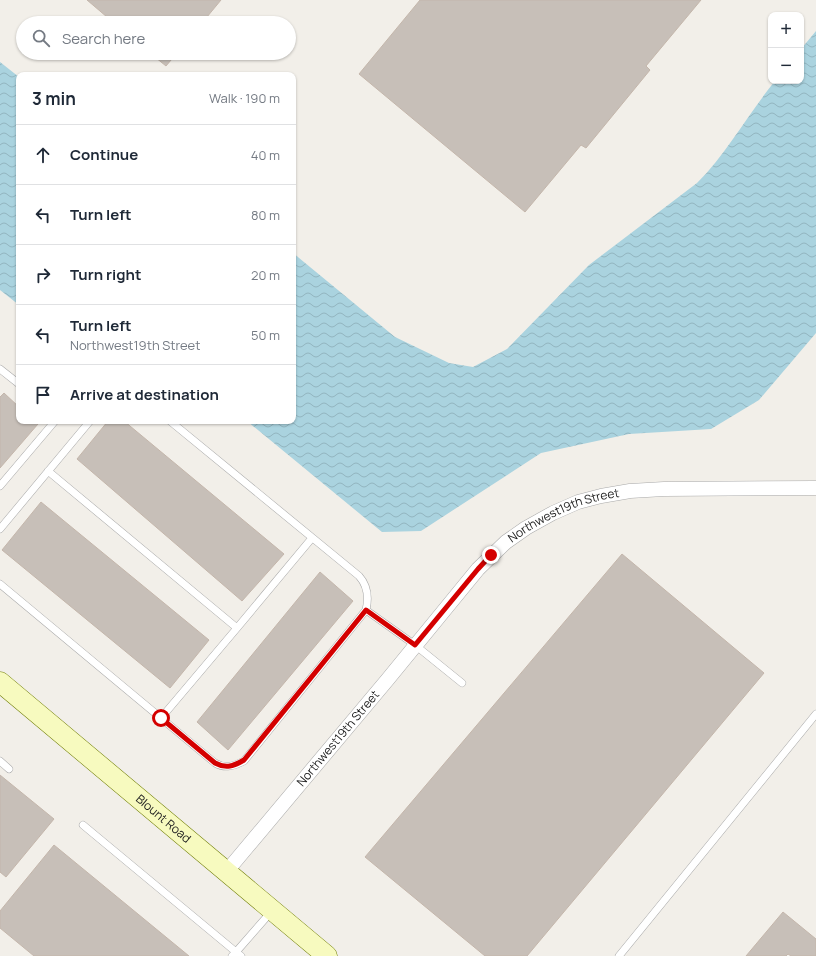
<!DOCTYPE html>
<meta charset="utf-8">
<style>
:root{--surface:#fff;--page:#f6f6f7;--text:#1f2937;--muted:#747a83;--line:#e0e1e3}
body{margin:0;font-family:Manrope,sans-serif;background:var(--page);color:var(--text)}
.controls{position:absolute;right:12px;top:12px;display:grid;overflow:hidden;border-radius:8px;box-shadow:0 1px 3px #0004}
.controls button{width:36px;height:36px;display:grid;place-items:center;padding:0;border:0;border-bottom:1px solid var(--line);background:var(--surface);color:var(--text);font:20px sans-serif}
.stop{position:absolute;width:12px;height:12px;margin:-9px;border:3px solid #d40000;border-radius:50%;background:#fff}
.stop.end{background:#d40000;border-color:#fff;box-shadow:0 1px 4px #0008}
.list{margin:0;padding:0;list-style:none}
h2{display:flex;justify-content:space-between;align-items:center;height:52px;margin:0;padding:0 16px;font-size:17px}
h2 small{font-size:13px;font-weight:400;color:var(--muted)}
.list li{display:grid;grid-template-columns:26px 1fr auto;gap:12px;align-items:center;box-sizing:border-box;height:60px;padding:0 16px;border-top:1px solid var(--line)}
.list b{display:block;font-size:15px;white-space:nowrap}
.list p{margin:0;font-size:13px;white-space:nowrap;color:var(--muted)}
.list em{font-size:13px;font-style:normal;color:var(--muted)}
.icon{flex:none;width:22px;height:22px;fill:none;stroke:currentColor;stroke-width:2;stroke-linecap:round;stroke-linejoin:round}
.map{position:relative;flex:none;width:816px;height:956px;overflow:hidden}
.search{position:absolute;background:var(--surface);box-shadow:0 1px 3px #0004;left:16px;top:16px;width:280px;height:44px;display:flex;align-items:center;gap:10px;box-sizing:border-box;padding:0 14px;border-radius:22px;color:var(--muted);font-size:15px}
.panel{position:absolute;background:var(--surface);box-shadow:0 1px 3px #0004;left:16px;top:72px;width:280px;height:352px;border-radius:8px}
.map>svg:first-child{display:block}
</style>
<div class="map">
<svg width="816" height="956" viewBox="0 0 816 956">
<defs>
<pattern id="water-waves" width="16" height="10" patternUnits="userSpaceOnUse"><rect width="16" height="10" fill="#aad3df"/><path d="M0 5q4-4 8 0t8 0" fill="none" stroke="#92b5bf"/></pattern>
</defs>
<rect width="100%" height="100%" fill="#f2efe9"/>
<path fill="url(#water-waves)" d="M816 31V333L759 400 711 429 629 434 541 453 421 531 382 532 247 421H293V253L395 337 449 363 473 367 507 349 589 265 697 183C727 153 748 114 775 81H801V49Z
M0 62 19 77V305L0 290Z"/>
<path fill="#c7bfb8" stroke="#c4b6ab" d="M87 0H221L202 23H114Z
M420 0H701L646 66 650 70 586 148 581 145 525 212 359 74Z
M150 53H177L166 66Z
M4 393 19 407V421H35L38 424 0 468V397Z
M108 421H124L284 554 242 601 77 459Z
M41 502 209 640 170 688 2 550Z
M622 554 764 673 527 956H485L365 857Z
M320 572 353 601 228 750 197 722Z
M0 775 54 819 6 877 0 872Z
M54 845 189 956H34L0 928V911Z
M783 912 816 939V956H791L788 954 786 956H746Z"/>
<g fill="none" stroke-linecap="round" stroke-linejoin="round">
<defs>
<path id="lane" d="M0 369 19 384
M48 471 237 628 161 718
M0 486 55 421
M0 529 90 421
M0 584 215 763C225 769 234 766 244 761L366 610C369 597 368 586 359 576L170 421
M366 610 415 645 462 683
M237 628 312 538
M0 761 9 769
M83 825 236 952 271 912
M232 956 236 952 241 956
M619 956 816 714"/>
<g id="street">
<path id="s1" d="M227 871 388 679 478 569 506 542 526 528 553 513 578 502 601 496 630 491 664 489 816 488"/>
</g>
<g id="secondary">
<path id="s2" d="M0 682 327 956"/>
</g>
</defs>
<use href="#lane" stroke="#a9a9a9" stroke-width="8"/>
<use href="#street" stroke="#a9a9a9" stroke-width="15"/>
<use href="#secondary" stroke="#707d05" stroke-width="21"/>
<use href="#lane" stroke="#fff" stroke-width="7"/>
<use href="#street" stroke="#fff" stroke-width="14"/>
<use href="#secondary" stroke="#f7fabf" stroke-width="20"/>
</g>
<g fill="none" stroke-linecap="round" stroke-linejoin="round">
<path stroke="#d40000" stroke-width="5" d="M161 718 215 763C226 769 234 766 244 760L366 610 415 645 478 569 491 555"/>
</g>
<g text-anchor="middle" stroke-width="3.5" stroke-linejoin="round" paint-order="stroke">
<g font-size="12" fill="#222" stroke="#fff">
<text dy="4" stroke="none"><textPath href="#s1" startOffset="496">Northwest19th Street</textPath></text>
<text dy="4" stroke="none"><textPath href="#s1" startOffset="173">Northwest19th Street</textPath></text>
<text dy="4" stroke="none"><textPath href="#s2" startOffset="213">Blount Road</textPath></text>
</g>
</g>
</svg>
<div class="controls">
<button>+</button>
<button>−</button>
</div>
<div class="stop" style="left:161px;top:718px"></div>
<div class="stop end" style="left:491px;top:555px"></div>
<div class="search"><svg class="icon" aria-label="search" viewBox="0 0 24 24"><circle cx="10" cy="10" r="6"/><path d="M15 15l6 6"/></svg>Search here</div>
<section class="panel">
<h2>3 min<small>Walk · 190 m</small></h2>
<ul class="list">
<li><svg class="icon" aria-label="ahead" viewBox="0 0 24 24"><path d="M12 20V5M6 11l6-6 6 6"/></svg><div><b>Continue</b></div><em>40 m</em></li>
<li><svg class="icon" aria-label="left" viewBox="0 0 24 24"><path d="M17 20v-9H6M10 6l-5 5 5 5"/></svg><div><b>Turn left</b></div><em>80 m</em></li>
<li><svg class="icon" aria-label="right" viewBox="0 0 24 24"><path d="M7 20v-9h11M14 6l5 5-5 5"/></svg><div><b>Turn right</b></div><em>20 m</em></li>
<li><svg class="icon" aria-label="left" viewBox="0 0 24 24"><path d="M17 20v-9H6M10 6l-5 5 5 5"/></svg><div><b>Turn left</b><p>Northwest19th Street</p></div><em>50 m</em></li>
<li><svg class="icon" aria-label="arrive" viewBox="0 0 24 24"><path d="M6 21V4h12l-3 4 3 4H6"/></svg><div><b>Arrive at destination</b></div></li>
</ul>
</section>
</div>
